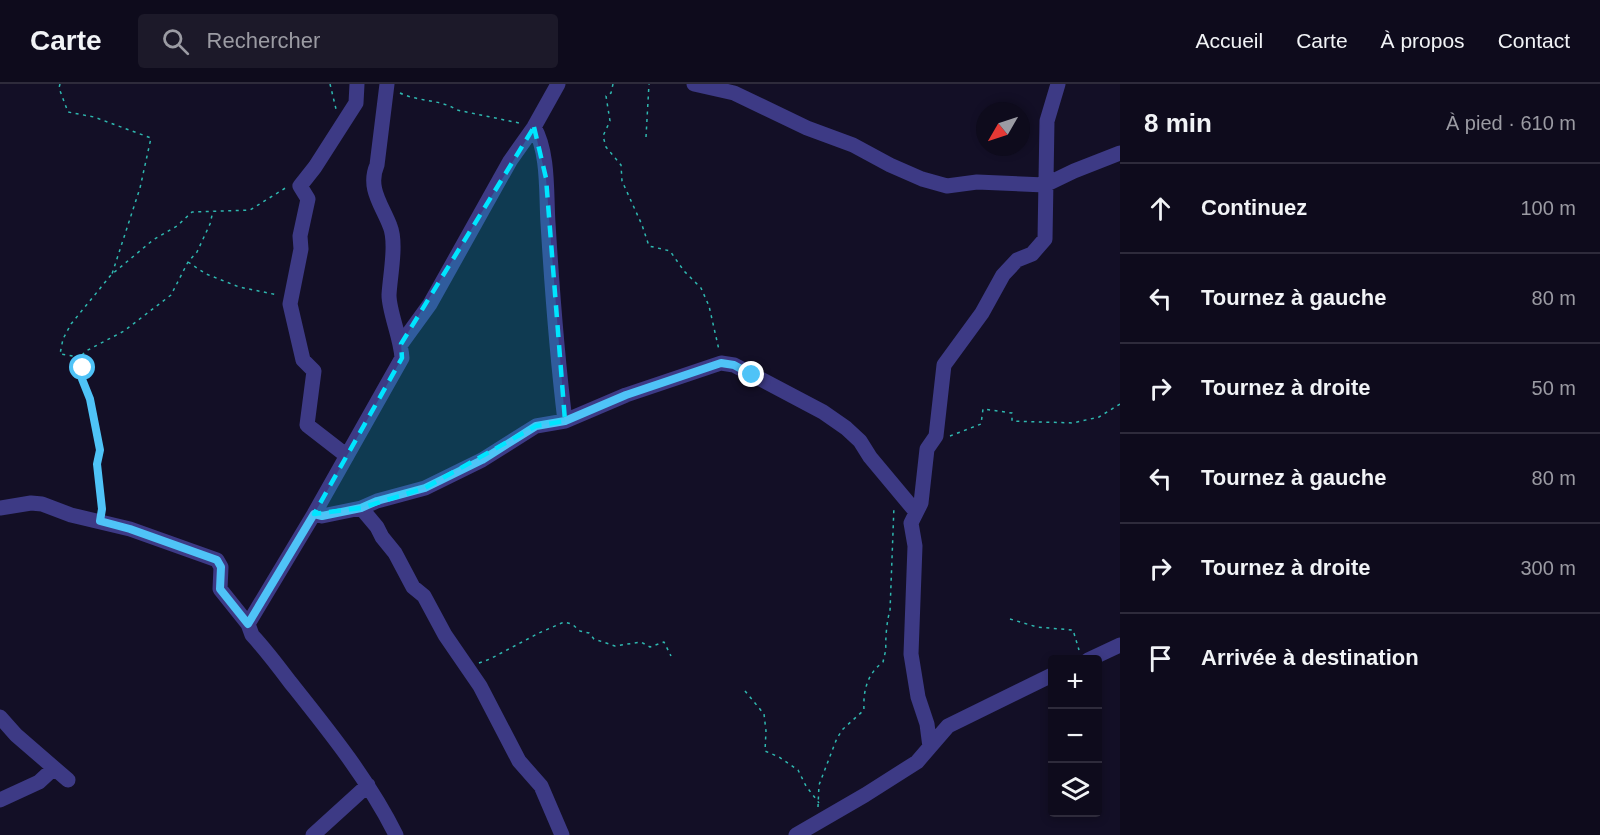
<!DOCTYPE html>
<html lang="fr">
<meta charset="utf-8">
<style>
:root{--surface:#0e0b1c;--page:#1c1929;--text:#f1f3f6;--muted:#9b9ba3;--line:#2e2b3b}
body{margin:0;font-family:Arial,sans-serif;background:var(--page);color:var(--text)}
.controls{position:absolute;right:18px;bottom:18px;display:grid;overflow:hidden;border-radius:6px;box-shadow:0 3px 9px #0003}
.controls button{width:54px;height:54px;display:grid;place-items:center;padding:0;border:0;border-bottom:2px solid var(--line);background:var(--surface);color:var(--text);font:30px sans-serif}
.compass{position:absolute;left:976px;top:18px;width:54px;height:54px;border-radius:50%;background:var(--surface);box-shadow:0 3px 9px #0003;rotate:231deg}
.stop{position:absolute;width:18px;height:18px;margin:-14px;border:4px solid #4fc3f7;border-radius:50%;background:#fff}
.stop.end{background:#4fc3f7;border-color:#fff;box-shadow:0 2px 6px #0008}
.list{margin:0;padding:0;list-style:none}
h2{display:flex;justify-content:space-between;align-items:center;height:78px;margin:0;padding:0 24px;font-size:26px}
h2 small{font-size:20px;font-weight:400;color:var(--muted)}
.list li{display:grid;grid-template-columns:39px 1fr auto;gap:18px;align-items:center;box-sizing:border-box;height:90px;padding:0 24px;border-top:2px solid var(--line)}
.list b{display:block;font-size:22px;white-space:nowrap}
.list em{font-size:20px;font-style:normal;color:var(--muted)}
.icon{flex:none;width:33px;height:33px;fill:none;stroke:currentColor;stroke-width:2;stroke-linecap:round;stroke-linejoin:round}
.map{position:relative;flex:none;width:1120px;height:751px;overflow:hidden}
header{display:flex;align-items:center;gap:36px;box-sizing:border-box;height:84px;padding:0 30px;background:var(--surface);border-bottom:2px solid var(--line)}
header strong{font-size:28px}
nav{display:flex;gap:33px;margin-inline-start:auto;font-size:21px}
.search{width:420px;height:54px;background:var(--page);display:flex;align-items:center;gap:15px;box-sizing:border-box;padding:0 21px;border-radius:6px;color:var(--muted);font-size:22px}
main{display:flex}
aside{flex:1;background:var(--surface)}
.map>svg:first-child{display:block}
</style>
<header>
<strong>Carte</strong>
<div class="search"><svg class="icon" aria-label="search" viewBox="0 0 24 24"><circle cx="10" cy="10" r="6"/><path d="M15 15l6 6"/></svg>Rechercher</div>
<nav><a>Accueil</a><a>Carte</a><a>À propos</a><a>Contact</a></nav>
</header>
<main>
<div class="map">
<svg width="1120" height="751" viewBox="0 0 1120 751">
<rect width="100%" height="100%" fill="#130f26"/>
<g fill="none" stroke-linecap="round" stroke-linejoin="round">
<path stroke="#2fb8b0" stroke-width="1.5" stroke-dasharray="3 4.5" stroke-linecap="butt" d="M60 0 59 4 68 28 94 33 151 54 140 104 112 190
M330 0 336 25
M613 0 611 9 606 12 610 37 603 52 606 63 621 81 622 97 642 141 649 162 670 167 684 187 701 204 709 222 719 266
M400 9C419 18 440 15 457 26L519 39
M646 53 649 0
M188 178 206 190 239 203 278 211
M80 273 60 270 63 255 71 240 111 191 153 156 177 142 192 128 250 126 287 103
M950 352 981 340 983 325 1012 329V337L1073 339 1099 333 1120 320
M102 424 97 380 100 366 90 315 84 304 82 295 83 284 80 273 86 267 124 247 171 211 188 178 197 168 210 140 213 127
M1010 535 1037 543 1073 546 1079 566
M479 579 490 575 539 549 564 538 572 540 580 547 589 549 594 555 615 562 641 558 650 563 664 558 671 572
M745 607 764 630 766 647 765 667 779 673 798 686 806 702 819 719
M818 723 819 701 837 654 843 645 864 626C863 607 867 590 883 578L886 565C885 558 887 534 890 527L894 422"/>
<path stroke="#3d3a85" stroke-width="15" d="M387 0 377 81C367 104 382 121 390 142 397 159 390 192 389 211 389 228 401 254 402 274L314 430 248 540 252 551C266 566 278 582 290 598 329 647 368 695 396 751
M694 0 734 9 807 44 853 61 890 81 922 95 947 102 977 98 1045 101 1074 87 1120 69
M534 43C549 69 546 110 548 139 552 205 557 271 565 337
M401 260 430 220 510 77 534 43 558 0
M347 372 307 341 314 287 303 276 290 220 301 165 300 152 308 115 300 102 315 83 356 19 357 0
M0 424 31 419 42 420 71 431 130 445 217 476 221 483 220 505 248 540
M361 424 377 417 425 404 482 376 536 342 565 337 626 311 721 279 734 281 823 328 846 344 860 357 870 373 916 428
M314 430 322 432 361 424 377 443 382 453 395 469 413 503 424 512 445 551 480 602 519 677 541 702 562 751
M1088 576 1120 561
M0 633 16 651 68 696
M930 663 927 640 918 613 911 570 915 462 911 439 921 419 927 365 936 352 944 281 982 229 1003 191 1017 176 1032 170 1045 155 1047 37 1058 0
M0 716 39 698 53 685
M313 751 368 701
M796 751 865 711 917 678 948 642 1052 591"/>
</g>
<g fill="none" stroke-linecap="round" stroke-linejoin="round">
<path stroke="#4fc3f7" stroke-width="8" d="M83 284 82 295 90 315 100 366 97 380 102 425 100 437 130 445 217 476 221 483 220 505 248 540 314 430 322 432 361 424 377 417 425 404 482 376 536 342 565 337 626 311 721 279 734 281 752 291"/>
</g>
<path fill="#00e5ff" fill-opacity="0.2" stroke="#00e5ff" stroke-width="4.5" stroke-dasharray="12 8" stroke-linejoin="round" d="M534 43 546 94 565 337 536 342 425 404 361 424 314 430 402 274 401 260Z"/>
</svg>
<div class="controls">
<button>+</button>
<button>−</button>
<button><svg class="icon" aria-label="layers" viewBox="0 0 24 24"><path d="M12 4l9 5-9 5-9-5zM3 14l9 5 9-5"/></svg></button>
</div>
<svg class="compass" viewBox="-18 -18 36 36"><path d="M0-13l5 13h-10z" fill="#e53935"/><path d="M0 13l5-13h-10z" fill="#9b9ba3"/></svg>
<div class="stop" style="left:83px;top:284px"></div>
<div class="stop end" style="left:752px;top:291px"></div>
</div>
<aside>
<h2>8 min<small>À pied · 610 m</small></h2>
<ul class="list">
<li><svg class="icon" aria-label="ahead" viewBox="0 0 24 24"><path d="M12 20V5M6 11l6-6 6 6"/></svg><div><b>Continuez</b></div><em>100 m</em></li>
<li><svg class="icon" aria-label="left" viewBox="0 0 24 24"><path d="M17 20v-9H6M10 6l-5 5 5 5"/></svg><div><b>Tournez à gauche</b></div><em>80 m</em></li>
<li><svg class="icon" aria-label="right" viewBox="0 0 24 24"><path d="M7 20v-9h11M14 6l5 5-5 5"/></svg><div><b>Tournez à droite</b></div><em>50 m</em></li>
<li><svg class="icon" aria-label="left" viewBox="0 0 24 24"><path d="M17 20v-9H6M10 6l-5 5 5 5"/></svg><div><b>Tournez à gauche</b></div><em>80 m</em></li>
<li><svg class="icon" aria-label="right" viewBox="0 0 24 24"><path d="M7 20v-9h11M14 6l5 5-5 5"/></svg><div><b>Tournez à droite</b></div><em>300 m</em></li>
<li><svg class="icon" aria-label="arrive" viewBox="0 0 24 24"><path d="M6 21V4h12l-3 4 3 4H6"/></svg><div><b>Arrivée à destination</b></div></li>
</ul>
</aside>
</main>
